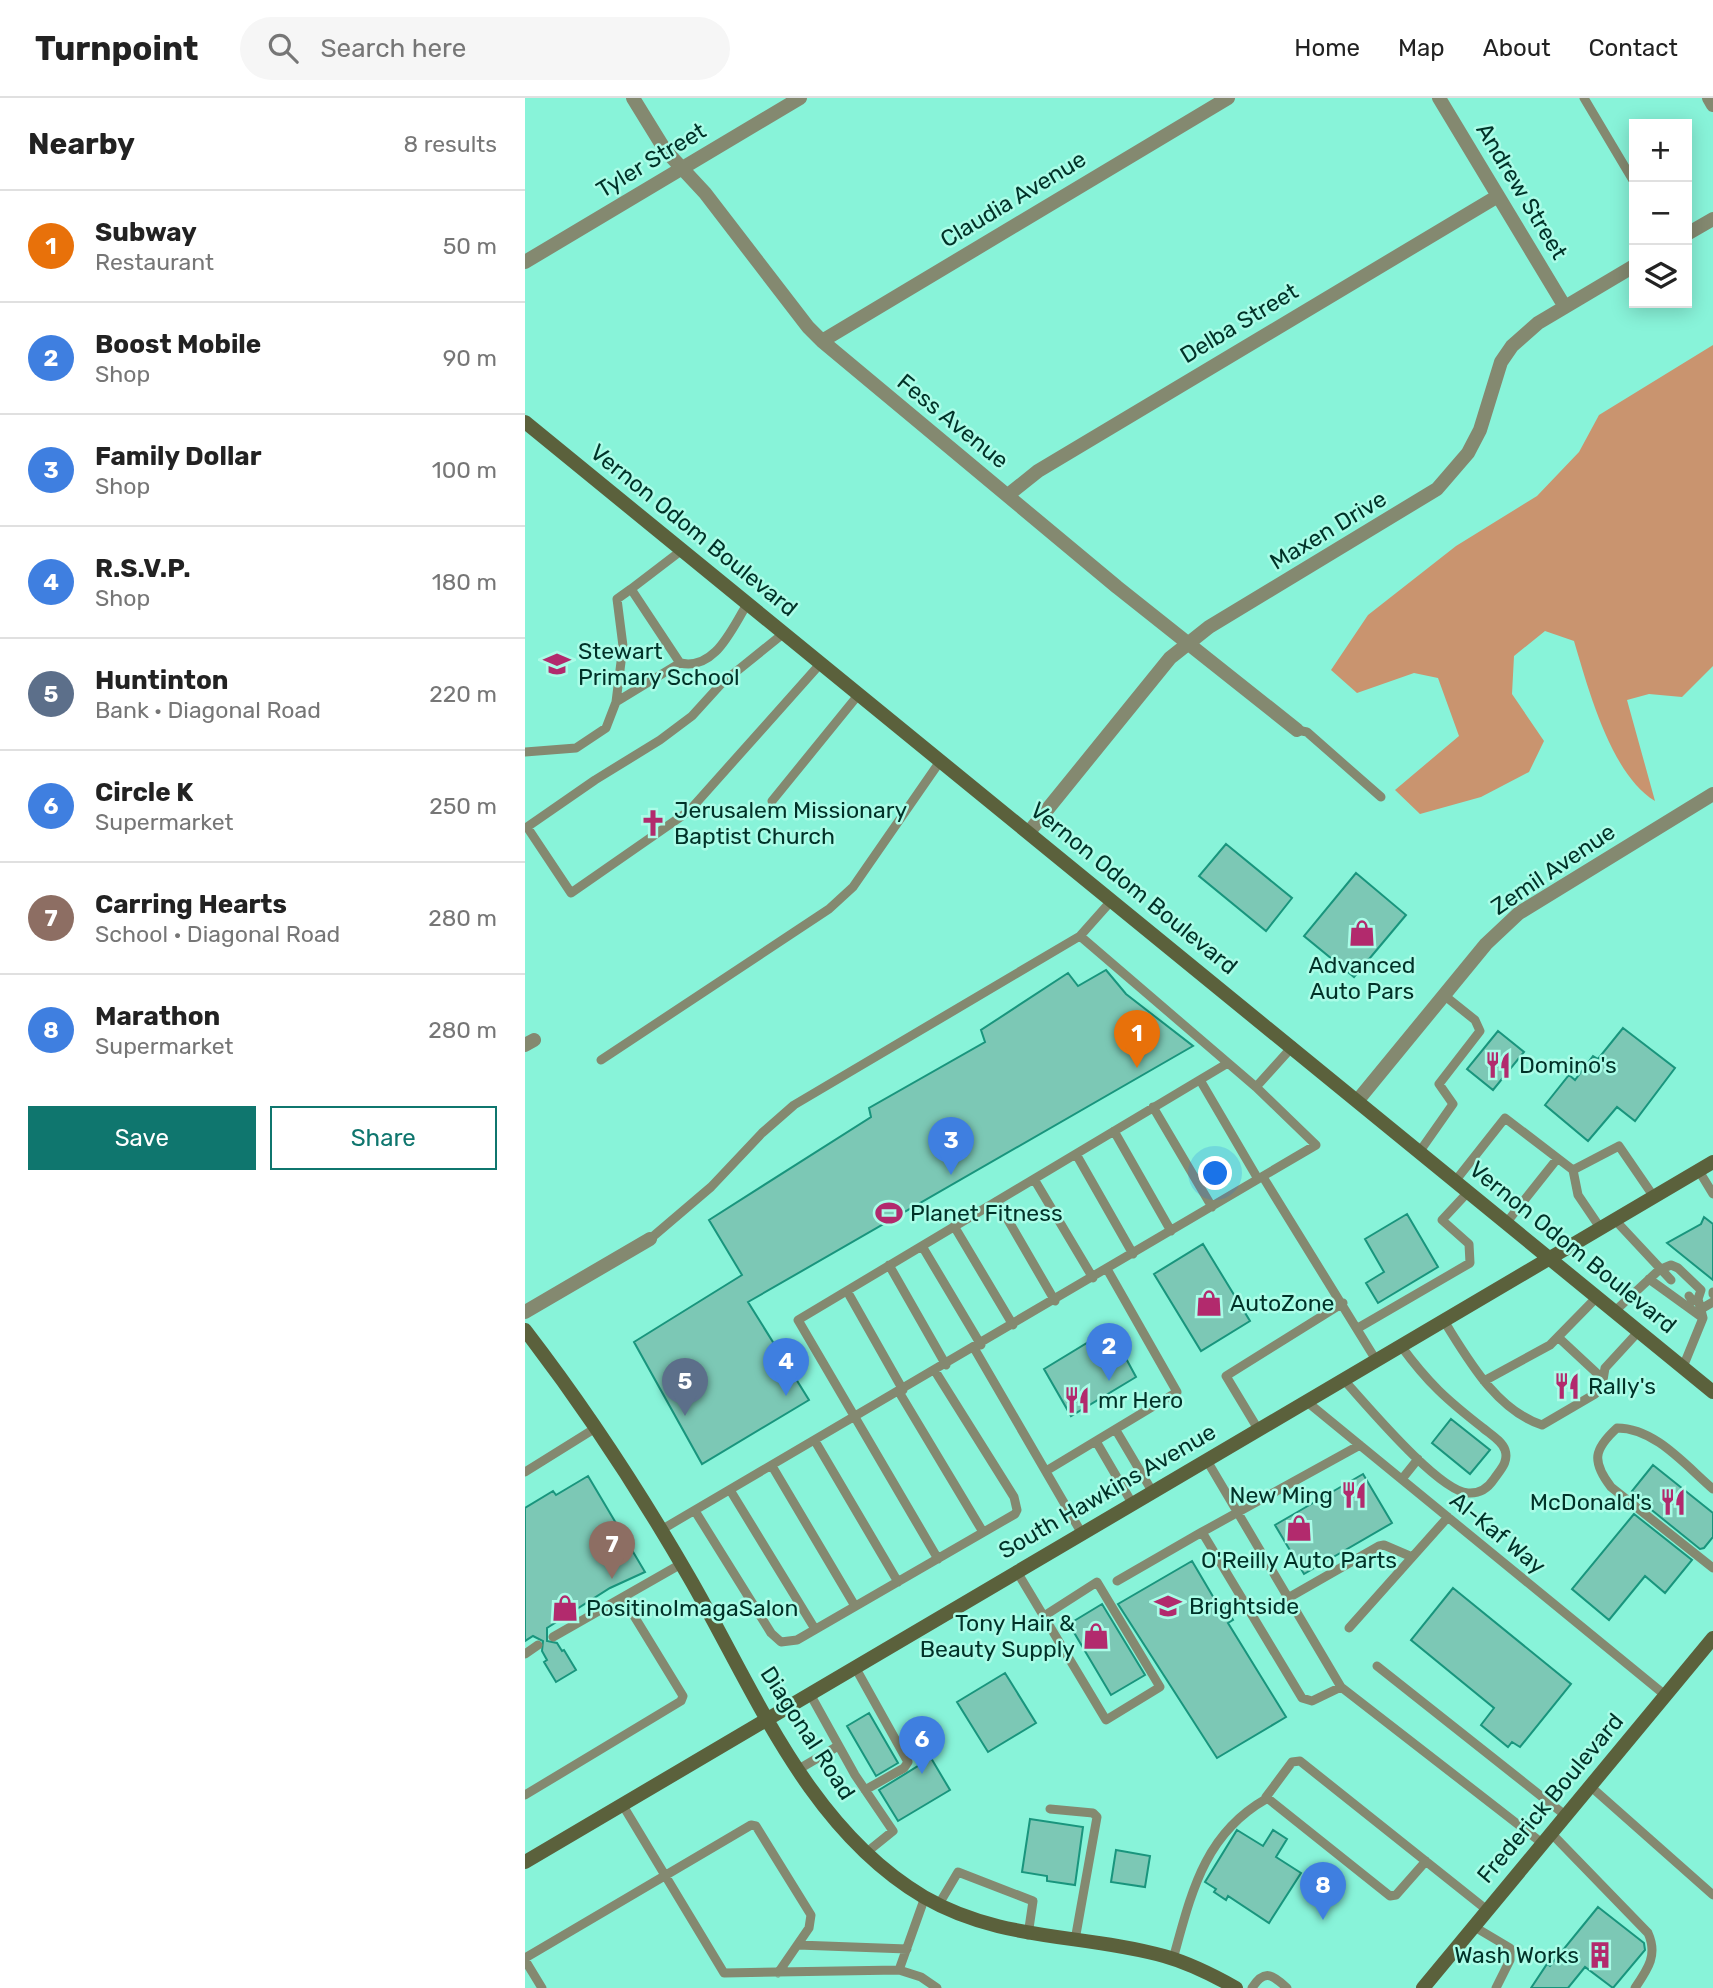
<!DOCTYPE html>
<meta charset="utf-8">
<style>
:root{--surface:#fff;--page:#f6f6f6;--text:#222;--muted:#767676;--line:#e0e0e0;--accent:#0f766e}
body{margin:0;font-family:Rubik,sans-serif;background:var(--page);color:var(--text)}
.controls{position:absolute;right:21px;top:21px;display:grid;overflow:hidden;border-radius:0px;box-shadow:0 4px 18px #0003}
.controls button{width:63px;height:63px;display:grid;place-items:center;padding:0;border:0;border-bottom:2px solid var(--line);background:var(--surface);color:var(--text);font:35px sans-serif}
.you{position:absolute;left:691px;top:1076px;width:24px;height:24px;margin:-18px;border:5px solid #fff;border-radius:50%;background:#1a73e8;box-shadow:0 0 0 10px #1a73e833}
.badge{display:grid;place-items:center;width:46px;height:46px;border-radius:50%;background:var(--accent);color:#fff;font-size:23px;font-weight:700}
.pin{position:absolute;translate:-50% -58px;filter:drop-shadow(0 2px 4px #0008)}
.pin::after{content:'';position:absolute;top:37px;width:24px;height:21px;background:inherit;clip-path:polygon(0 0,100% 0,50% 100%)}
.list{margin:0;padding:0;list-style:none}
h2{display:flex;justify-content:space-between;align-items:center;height:91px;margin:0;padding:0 28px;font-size:30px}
h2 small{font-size:23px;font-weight:400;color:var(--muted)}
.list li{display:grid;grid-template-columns:46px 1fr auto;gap:21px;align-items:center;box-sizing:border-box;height:112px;padding:0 28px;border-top:2px solid var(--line)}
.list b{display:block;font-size:26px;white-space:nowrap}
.list p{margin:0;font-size:23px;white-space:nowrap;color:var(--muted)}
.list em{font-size:23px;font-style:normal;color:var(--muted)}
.actions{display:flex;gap:14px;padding:21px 28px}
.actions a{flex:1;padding:16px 0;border:2px solid var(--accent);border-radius:0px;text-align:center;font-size:24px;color:var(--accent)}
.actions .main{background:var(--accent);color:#fff}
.icon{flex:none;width:38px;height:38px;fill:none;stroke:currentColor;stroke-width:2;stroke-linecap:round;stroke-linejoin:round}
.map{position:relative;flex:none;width:1188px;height:1890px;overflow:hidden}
header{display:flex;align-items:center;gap:42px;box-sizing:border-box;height:98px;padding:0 35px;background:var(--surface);border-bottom:2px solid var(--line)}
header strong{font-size:33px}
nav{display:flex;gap:38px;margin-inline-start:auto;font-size:24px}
.search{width:490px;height:63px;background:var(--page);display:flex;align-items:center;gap:18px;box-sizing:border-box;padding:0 24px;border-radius:38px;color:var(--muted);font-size:26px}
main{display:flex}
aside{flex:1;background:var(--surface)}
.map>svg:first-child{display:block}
</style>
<header>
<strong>Turnpoint</strong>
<div class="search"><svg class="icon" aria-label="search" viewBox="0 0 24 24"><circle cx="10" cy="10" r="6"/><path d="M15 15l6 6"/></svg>Search here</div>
<nav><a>Home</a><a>Map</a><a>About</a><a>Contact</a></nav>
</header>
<main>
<aside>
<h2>Nearby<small>8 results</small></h2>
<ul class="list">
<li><span class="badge" style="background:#e8710a">1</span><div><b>Subway</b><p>Restaurant</p></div><em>50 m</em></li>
<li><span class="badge" style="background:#3f7fe0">2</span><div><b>Boost Mobile</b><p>Shop</p></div><em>90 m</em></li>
<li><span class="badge" style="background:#3f7fe0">3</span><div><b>Family Dollar</b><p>Shop</p></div><em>100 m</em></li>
<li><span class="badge" style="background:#3f7fe0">4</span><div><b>R.S.V.P.</b><p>Shop</p></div><em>180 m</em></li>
<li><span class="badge" style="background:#5c6f8a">5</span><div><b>Huntinton</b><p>Bank · Diagonal Road</p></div><em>220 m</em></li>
<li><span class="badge" style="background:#3f7fe0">6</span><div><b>Circle K</b><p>Supermarket</p></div><em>250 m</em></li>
<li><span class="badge" style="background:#8d6e63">7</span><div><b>Carring Hearts</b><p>School · Diagonal Road</p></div><em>280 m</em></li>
<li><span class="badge" style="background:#3f7fe0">8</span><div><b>Marathon</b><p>Supermarket</p></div><em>280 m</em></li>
</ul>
<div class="actions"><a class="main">Save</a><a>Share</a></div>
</aside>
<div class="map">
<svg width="1188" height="1890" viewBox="0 0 1188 1890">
<rect width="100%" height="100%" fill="#88f3d9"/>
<path fill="#c9946f" d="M1188 247V568L1157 599 1124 596 1102 602 1130 703C1086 677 1063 590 1049 543L1020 533 989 558 987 596 1019 643 1004 674 956 699 895 716 870 692 934 638 913 580 889 575 832 595 806 572 843 517 931 448 1012 398 1054 354 1074 317Z"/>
<path fill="#7cc8b5" stroke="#19957d" stroke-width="2" d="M701 746 767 800 741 833 674 778Z
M831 775 881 817 829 879 779 838Z
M581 872 601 896 668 948 223 1204 284 1302 177 1366 109 1244 217 1177 184 1122 346 1019 344 1010 460 944 456 932 543 875 553 888Z
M1098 930 1150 970 1110 1023 1092 1009 1063 1043 1020 1007 1044 977 1050 982 1068 958 1073 961Z
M973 933 999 954 968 992 942 971Z
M882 1116 913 1169 853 1205 841 1185 859 1174 840 1141Z
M1179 1119 1188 1126V1182L1142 1145 1176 1126Z
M678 1146 725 1223 676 1253 629 1176Z
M585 1231 611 1279 546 1318 519 1271Z
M926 1321 965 1352 945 1376 907 1345Z
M1128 1367 1188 1415V1439L1179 1450 1175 1451 1118 1405 1120 1403 1107 1393Z
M838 1376 867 1425 779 1476 750 1427Z
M63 1378 120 1474 85 1490 22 1530V1543L32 1545 37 1553 39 1552 51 1572 31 1584 19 1564 22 1562 17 1553 18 1543 8 1538 0 1543V1410L28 1393 31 1397Z
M1109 1416 1167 1462 1140 1495 1120 1478 1084 1522 1047 1491Z
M667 1463 693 1507 697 1504 708 1522 703 1525 761 1619 692 1660 593 1506Z
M928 1490 1046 1586 995 1649 987 1644 983 1649 956 1627 969 1610 886 1542Z
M577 1506 620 1577 586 1597 544 1526Z
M480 1575 511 1625 463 1654 432 1604Z
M344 1615 373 1665 351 1678 322 1628Z
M406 1660 425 1692 373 1723 354 1692Z
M505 1721 558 1729 550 1787 522 1783V1778L497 1774Z
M712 1732 738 1748 748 1732 762 1741 751 1759 776 1775 744 1825 703 1798 701 1802 689 1794 691 1791 680 1784Z
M591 1752 625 1758 620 1789 586 1784Z
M1073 1809 1119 1845 1120 1852 1088 1890 1060 1869 1043 1890H1006L1022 1866 1025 1868Z"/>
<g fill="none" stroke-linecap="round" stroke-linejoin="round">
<path stroke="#848970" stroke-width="9" d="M1059 0 1109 84
M157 452 106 491 155 565C191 573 207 529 223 505
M259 535 197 585 167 618 135 642 70 682 2 729 46 795 164 713 296 565
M91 604 98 548 92 501 106 491
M772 632 782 634 856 699
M0 654 51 650 81 630 91 604 155 565
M247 703 334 596
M587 802 555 838 731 989
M76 962 304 811 328 789 416 662
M675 982 733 1081
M628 1009 687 1109
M589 1033 646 1133
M895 1053 928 1006 914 986 955 933 950 922 920 898
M551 1056 608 1156
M1048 1072 1094 1048 1129 1099
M1174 1073 1188 1096
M738 1079 851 1262
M509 1081 568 1180
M931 1082 980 1020 1048 1072 1053 1097 1076 1131
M472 1103 530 1203
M1090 1122 1146 1182
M982 1124 1032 1061
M429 1128 488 1227
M125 1141 186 1089 237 1035 269 1007 555 838
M397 1148 456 1247
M364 1167 421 1267
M1124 1181 1178 1220
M322 1193 378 1292
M1188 1194V1196
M1176 1211 1188 1204
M1090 1213 1134 1172 1146 1167 1153 1170 1176 1192 1173 1201
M919 1223C943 1261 971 1312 1017 1327L1070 1296 1077 1288 1080 1270 1114 1233
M833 1230 945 1165 944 1146 917 1122 944 1093
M1034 1240 1077 1280
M449 1250 556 1434
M1158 1269 1178 1220 1173 1201 1168 1203 1164 1198
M818 1281C841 1306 913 1393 943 1395 955 1396 963 1390 969 1381 975 1372 984 1364 980 1352 977 1343 965 1336 958 1330 922 1302 903 1285 876 1248
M959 1283 1025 1247 1073 1198
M374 1294 458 1434
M781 1303 1140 1597
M733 1331 701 1278 818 1205
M592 1334 627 1393
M290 1343 373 1484
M572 1345 607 1405
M681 1361 816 1589 1017 1745
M247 1368 330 1508
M521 1373 652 1294 582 1171
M0 1374 69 1331
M877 1381 893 1361
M1188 1391C1160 1367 1130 1330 1092 1330 1069 1351 1066 1363 1086 1389L1188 1470
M205 1392 290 1531
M170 1413 246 1535 256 1544 272 1542 490 1416 492 1412 489 1399 410 1273
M136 1432 791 1047 731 989 768 948
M677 1434 835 1347
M413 1461 273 1222 703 965
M491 1472 581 1622 635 1589 572 1484 519 1518
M592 1483 677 1434 777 1600 787 1603 816 1589
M763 1500 854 1448 859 1447 887 1459
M824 1530 923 1419
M28 1539 156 1466
M0 1556 13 1547
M852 1568 1040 1717
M330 1569 383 1664 379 1670 340 1692
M285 1596 330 1677 368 1733 342 1754
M274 1671 313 1648
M1065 1688 1188 1797
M0 1697 156 1603 158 1598 98 1500
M97 1706 199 1875 374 1872 396 1879 412 1890
M525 1711 568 1715 572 1719 550 1842
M1026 1735 1123 1835C1133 1857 1123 1871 1110 1890
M901 1763 871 1797 865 1798 741 1699 767 1664 775 1663 962 1812
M414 1806 433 1774 508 1803 503 1837
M948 1828 985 1850V1862L971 1890
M273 1847 382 1851
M0 1860 226 1727 231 1728 286 1817 284 1830 253 1875
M648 1861C666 1797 678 1737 741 1701
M0 1862 17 1890
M374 1872 400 1799
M727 1890C739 1871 747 1876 762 1890"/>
<path stroke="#848970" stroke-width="14" d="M108 0 140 52 180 95 283 229 297 243 592 489 772 632
M914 0 1040 209
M1184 0 1188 7
M1162 136 1188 121
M0 164 275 0
M297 243 703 0
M483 397 513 373 973 98
M504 734 645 560 684 529 912 391 943 355 955 332 976 264 987 248 1013 225 1109 168
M0 947 9 942
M833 1002 961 846 994 815 1188 696
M0 1214 125 1141"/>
<path stroke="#5b613c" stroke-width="14" d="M0 324 1188 1294
M0 1232C60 1310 115 1394 164 1479 229 1591 282 1730 399 1799 477 1844 556 1835 639 1858 664 1865 688 1877 711 1890
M0 1764 1188 1064
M898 1890 1188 1540"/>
</g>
<defs>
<symbol id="school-bare" viewBox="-9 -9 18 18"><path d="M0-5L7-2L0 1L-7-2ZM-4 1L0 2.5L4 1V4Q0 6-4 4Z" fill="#b22a6d" stroke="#aafce7" stroke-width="2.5" paint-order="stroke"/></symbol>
<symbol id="church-bare" viewBox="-9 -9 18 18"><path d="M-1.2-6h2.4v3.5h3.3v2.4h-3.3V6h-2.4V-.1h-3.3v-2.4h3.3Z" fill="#b22a6d" stroke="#aafce7" stroke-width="2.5" paint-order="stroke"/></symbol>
<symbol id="shop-bare" viewBox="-9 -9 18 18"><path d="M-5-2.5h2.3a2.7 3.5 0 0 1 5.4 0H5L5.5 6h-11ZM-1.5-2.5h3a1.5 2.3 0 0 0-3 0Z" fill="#b22a6d" stroke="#aafce7" stroke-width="2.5" paint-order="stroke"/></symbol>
<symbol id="restaurant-bare" viewBox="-9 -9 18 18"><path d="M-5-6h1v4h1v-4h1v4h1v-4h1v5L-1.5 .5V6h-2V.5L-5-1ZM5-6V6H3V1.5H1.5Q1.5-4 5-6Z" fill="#b22a6d" stroke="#aafce7" stroke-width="2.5" paint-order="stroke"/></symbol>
<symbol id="stadium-bare" viewBox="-9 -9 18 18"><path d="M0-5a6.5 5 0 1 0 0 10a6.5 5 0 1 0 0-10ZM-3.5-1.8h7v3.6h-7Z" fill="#b22a6d" stroke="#aafce7" stroke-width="2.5" paint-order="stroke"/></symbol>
<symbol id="building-bare" viewBox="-9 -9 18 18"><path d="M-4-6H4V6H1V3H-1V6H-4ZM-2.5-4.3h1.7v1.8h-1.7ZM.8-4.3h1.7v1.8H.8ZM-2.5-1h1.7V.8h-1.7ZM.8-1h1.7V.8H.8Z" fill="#b22a6d" stroke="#aafce7" stroke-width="2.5" paint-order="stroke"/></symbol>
</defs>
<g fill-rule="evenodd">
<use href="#school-bare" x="13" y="547" width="38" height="38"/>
<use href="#church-bare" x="109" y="706" width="38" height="38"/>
<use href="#shop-bare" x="818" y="816" width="38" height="38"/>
<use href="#restaurant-bare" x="954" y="948" width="38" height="38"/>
<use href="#stadium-bare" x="345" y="1096" width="38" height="38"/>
<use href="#shop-bare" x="665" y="1186" width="38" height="38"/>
<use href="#restaurant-bare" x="1023" y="1269" width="38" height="38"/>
<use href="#restaurant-bare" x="533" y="1283" width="38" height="38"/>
<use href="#restaurant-bare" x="810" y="1378" width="38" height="38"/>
<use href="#restaurant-bare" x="1129" y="1385" width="38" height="38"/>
<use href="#shop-bare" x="755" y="1411" width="38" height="38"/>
<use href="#school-bare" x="624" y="1489" width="38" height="38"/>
<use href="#shop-bare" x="21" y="1491" width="38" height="38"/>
<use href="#shop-bare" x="552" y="1519" width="38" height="38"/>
<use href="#building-bare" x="1056" y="1838" width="38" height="38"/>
</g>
<g text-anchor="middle" stroke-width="5" stroke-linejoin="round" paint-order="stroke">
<g font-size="23" fill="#003228" stroke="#aafce7">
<text transform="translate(126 62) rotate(-31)" y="8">Tyler Street</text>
<text transform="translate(997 93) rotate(59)" y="8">Andrew Street</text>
<text transform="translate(488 101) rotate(-31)" y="8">Claudia Avenue</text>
<text transform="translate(714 225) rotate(-31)" y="8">Delba Street</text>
<text transform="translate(428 323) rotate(39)" y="8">Fess Avenue</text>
<text transform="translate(169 432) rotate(39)" y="8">Vernon Odom Boulevard</text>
<text transform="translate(803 432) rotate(-31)" y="8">Maxen Drive</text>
<text transform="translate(1028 771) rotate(-34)" y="8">Zemil Avenue</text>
<text transform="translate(609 790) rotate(39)" y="8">Vernon Odom Boulevard</text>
<text transform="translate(1048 1149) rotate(39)" y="8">Vernon Odom Boulevard</text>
<text transform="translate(582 1393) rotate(-30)" y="8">South Hawkins Avenue</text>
<text transform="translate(973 1435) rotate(39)" y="8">Al-Kaf Way</text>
<text transform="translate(283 1635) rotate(57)" y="8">Diagonal Road</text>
<text transform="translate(1025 1700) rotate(-50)" y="8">Frederick Boulevard</text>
</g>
<g font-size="23" fill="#003228" stroke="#aafce7" text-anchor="start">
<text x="53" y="561">Stewart<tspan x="53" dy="26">Primary School</tspan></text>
<text x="149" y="720">Jerusalem Missionary<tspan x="149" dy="26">Baptist Church</tspan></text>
<text x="837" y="875" text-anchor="middle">Advanced<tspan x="837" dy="26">Auto Pars</tspan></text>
<text x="994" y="975">Domino's</text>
<text x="385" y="1123">Planet Fitness</text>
<text x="705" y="1213">AutoZone</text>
<text x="1063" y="1296">Rally's</text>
<text x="573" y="1310">mr Hero</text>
<text x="808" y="1405" text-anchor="end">New Ming</text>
<text x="1127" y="1412" text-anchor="end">McDonald's</text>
<text x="774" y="1470" text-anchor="middle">O'Reilly Auto Parts</text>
<text x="664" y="1516">Brightside</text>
<text x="61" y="1518">PositinoImagaSalon</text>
<text x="550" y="1533" text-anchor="end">Tony Hair &amp;<tspan x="550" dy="26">Beauty Supply</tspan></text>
<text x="1054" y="1865" text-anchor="end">Wash Works</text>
</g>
</g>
</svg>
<div class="controls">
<button>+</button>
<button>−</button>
<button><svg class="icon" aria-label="layers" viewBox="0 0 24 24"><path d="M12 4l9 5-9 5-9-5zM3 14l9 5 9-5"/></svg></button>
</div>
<div class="you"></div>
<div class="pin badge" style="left:612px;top:970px;background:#e8710a">1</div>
<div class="pin badge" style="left:584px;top:1283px;background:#3f7fe0">2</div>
<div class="pin badge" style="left:426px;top:1077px;background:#3f7fe0">3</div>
<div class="pin badge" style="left:261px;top:1298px;background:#3f7fe0">4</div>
<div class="pin badge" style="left:160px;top:1318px;background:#5c6f8a">5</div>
<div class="pin badge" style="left:397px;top:1676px;background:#3f7fe0">6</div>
<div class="pin badge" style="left:87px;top:1481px;background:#8d6e63">7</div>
<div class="pin badge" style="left:798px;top:1822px;background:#3f7fe0">8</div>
</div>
</main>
